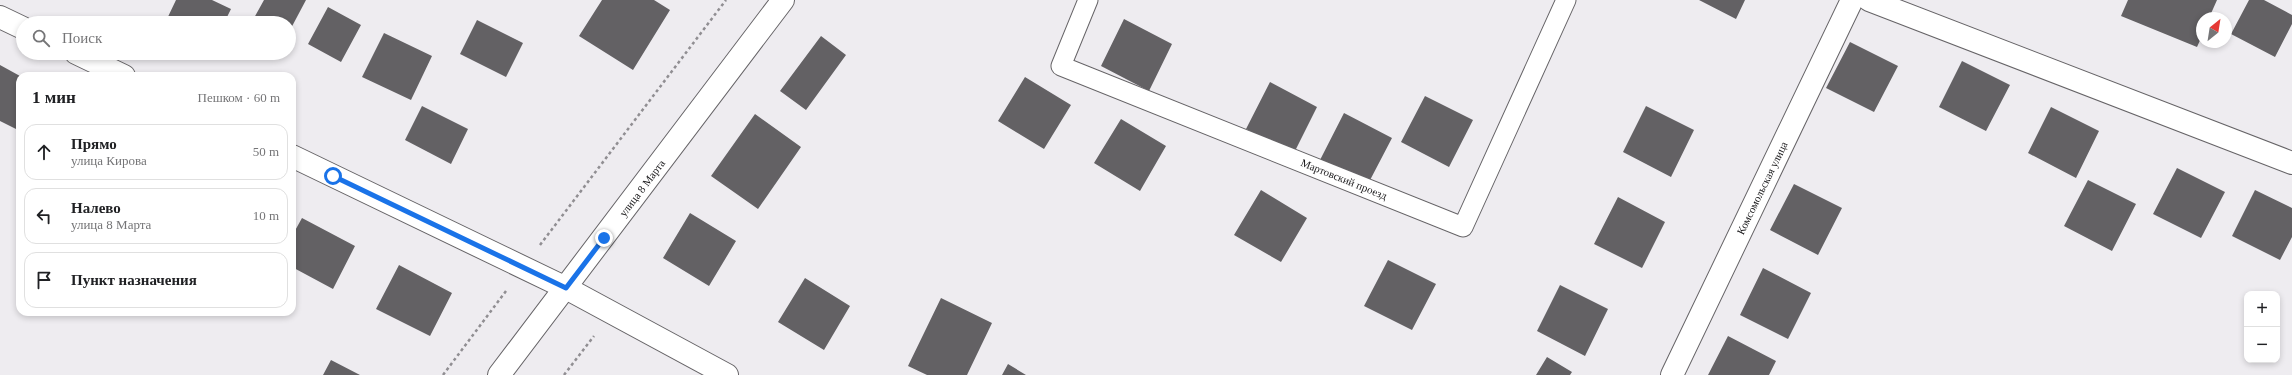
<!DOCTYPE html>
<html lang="ru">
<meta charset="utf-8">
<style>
:root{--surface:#fff;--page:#f6f6f6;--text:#202124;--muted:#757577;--line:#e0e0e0}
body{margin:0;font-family:Georgia,serif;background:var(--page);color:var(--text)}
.controls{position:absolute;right:12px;bottom:12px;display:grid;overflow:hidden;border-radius:8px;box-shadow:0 2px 6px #0003}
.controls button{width:36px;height:36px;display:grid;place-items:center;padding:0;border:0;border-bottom:1px solid var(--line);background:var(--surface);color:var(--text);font:20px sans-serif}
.compass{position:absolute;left:2196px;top:12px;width:36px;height:36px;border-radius:50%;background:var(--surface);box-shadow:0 2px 6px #0003;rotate:30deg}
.stop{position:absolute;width:12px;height:12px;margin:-9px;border:3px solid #1a73e8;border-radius:50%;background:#fff}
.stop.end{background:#1a73e8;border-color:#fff;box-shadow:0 1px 4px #0008}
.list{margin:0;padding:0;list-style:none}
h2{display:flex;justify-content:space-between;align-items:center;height:52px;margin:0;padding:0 16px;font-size:17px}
h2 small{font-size:13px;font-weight:400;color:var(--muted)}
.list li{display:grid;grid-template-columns:26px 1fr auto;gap:12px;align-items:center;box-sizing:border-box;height:56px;margin:0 8px 8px;padding:0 8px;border:1px solid var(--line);border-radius:12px}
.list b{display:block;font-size:15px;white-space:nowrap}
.list p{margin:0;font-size:13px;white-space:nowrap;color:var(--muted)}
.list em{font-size:13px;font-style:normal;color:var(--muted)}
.icon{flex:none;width:22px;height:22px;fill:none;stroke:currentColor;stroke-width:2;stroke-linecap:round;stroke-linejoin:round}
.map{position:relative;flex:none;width:2292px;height:375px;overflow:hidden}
.search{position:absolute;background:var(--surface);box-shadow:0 2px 6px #0003;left:16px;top:16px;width:280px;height:44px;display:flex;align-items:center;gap:10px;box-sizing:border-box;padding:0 14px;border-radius:22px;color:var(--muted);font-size:15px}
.panel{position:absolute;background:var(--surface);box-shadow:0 2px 6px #0003;left:16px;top:72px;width:280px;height:244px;border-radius:12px}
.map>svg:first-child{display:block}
</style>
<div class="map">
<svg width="2292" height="375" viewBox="0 0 2292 375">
<rect width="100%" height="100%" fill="#eeecf0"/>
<path fill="#636164" d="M176 0H212L231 9 224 23H165Z
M264 0H306L289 32V23H263L254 18Z
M602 0H654L670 10 633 70 579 36Z
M1699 0H1745L1736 19Z
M2128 0H2217L2209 18H2202V36L2197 47 2121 16Z
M2249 0H2264L2292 15V24L2275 57 2231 34Z
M328 7 361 25 341 62 308 44Z
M1124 19 1172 44 1149 91 1101 66Z
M477 20 523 43 506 77 460 54Z
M384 33 432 56 411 100 362 77Z
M821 36 846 55 806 110 780 91Z
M1850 42 1898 66 1874 112 1826 88Z
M1962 61 2010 85 1986 131 1939 107Z
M0 65 20 76V131L0 121Z
M1025 77 1071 105 1044 149 998 121Z
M1270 82 1317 107 1294 153 1246 129Z
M1425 96 1473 120 1449 167 1401 142Z
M422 106 468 129 451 164 405 140Z
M1646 106 1694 130 1671 177 1623 152Z
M2051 107 2099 131 2076 178 2028 153Z
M1344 113 1392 138 1368 184 1320 160Z
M755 114 801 147 758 209 711 176Z
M1121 119 1166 146 1140 191 1094 163Z
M2177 168 2225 192 2201 238 2153 214Z
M2088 180 2136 204 2112 251 2064 226Z
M1794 184 1842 208 1818 255 1770 230Z
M1261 190 1307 218 1281 262 1234 235Z
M2255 190 2292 208V237L2280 260 2232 236Z
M1618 197 1665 222 1642 268 1594 244Z
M690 213 736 241 709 286 663 258Z
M302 218 355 246 333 289 292 267V236Z
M1388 260 1436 284 1412 330 1364 306Z
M399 265 452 293 430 336 376 309Z
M1763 268 1811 293 1788 339 1740 315Z
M805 278 850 306 824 350 778 322Z
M1560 285 1608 309 1585 356 1537 331Z
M941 298 992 323 967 375H927L908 366Z
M1728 336 1776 361 1769 375H1708Z
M1547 357 1572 372 1570 375H1536Z
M331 360 360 375H323Z
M1008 364 1026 375H1002Z"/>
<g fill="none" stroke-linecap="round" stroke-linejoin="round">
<defs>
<path id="lane" d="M1088 0 1061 66 1463 227 1566 0"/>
<path id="street" d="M1869 0 2292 163
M0 17 23 28
M76 53 124 76
M292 156 566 288 727 375
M1672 375 1852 0"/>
<path id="secondary" d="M499 375 783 0"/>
</defs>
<use href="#lane" stroke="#666467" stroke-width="21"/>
<use href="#street" stroke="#666467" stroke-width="24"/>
<use href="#secondary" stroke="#666467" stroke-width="24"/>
<path stroke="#908e92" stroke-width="2.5" stroke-dasharray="3 3" stroke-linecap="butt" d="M540 245 726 0
M443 375 506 291
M564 375 594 336"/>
<use href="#lane" stroke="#fff" stroke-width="19"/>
<use href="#street" stroke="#fff" stroke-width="22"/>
<use href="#secondary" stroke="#fff" stroke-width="22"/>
</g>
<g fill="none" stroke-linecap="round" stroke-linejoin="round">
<path stroke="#1a73e8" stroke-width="5" d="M333 176 566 288 604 238"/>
</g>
<g text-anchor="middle" stroke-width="4" stroke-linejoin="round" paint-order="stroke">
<g font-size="11" fill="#19181a" stroke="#fff">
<text transform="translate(1344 179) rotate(22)" y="4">Мартовский проезд</text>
<text transform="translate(642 188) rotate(-53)" y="4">улица 8 Марта</text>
<text transform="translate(1762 188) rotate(-64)" y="4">Комсомольская улица</text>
</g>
</g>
</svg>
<div class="controls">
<button>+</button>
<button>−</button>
</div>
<svg class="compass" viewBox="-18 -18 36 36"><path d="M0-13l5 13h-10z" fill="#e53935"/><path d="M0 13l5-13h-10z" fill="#757577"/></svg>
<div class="stop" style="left:333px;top:176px"></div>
<div class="stop end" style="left:604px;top:238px"></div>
<div class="search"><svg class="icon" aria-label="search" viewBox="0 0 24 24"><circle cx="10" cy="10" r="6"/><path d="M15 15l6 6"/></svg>Поиск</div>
<section class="panel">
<h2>1 мин<small>Пешком · 60 m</small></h2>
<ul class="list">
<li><svg class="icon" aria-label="ahead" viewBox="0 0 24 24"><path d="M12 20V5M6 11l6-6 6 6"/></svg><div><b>Прямо</b><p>улица Кирова</p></div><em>50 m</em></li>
<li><svg class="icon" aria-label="left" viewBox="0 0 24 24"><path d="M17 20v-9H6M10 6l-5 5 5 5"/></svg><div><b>Налево</b><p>улица 8 Марта</p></div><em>10 m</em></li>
<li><svg class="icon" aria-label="arrive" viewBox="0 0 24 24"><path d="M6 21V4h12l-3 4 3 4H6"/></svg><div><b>Пункт назначения</b></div></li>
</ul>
</section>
</div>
